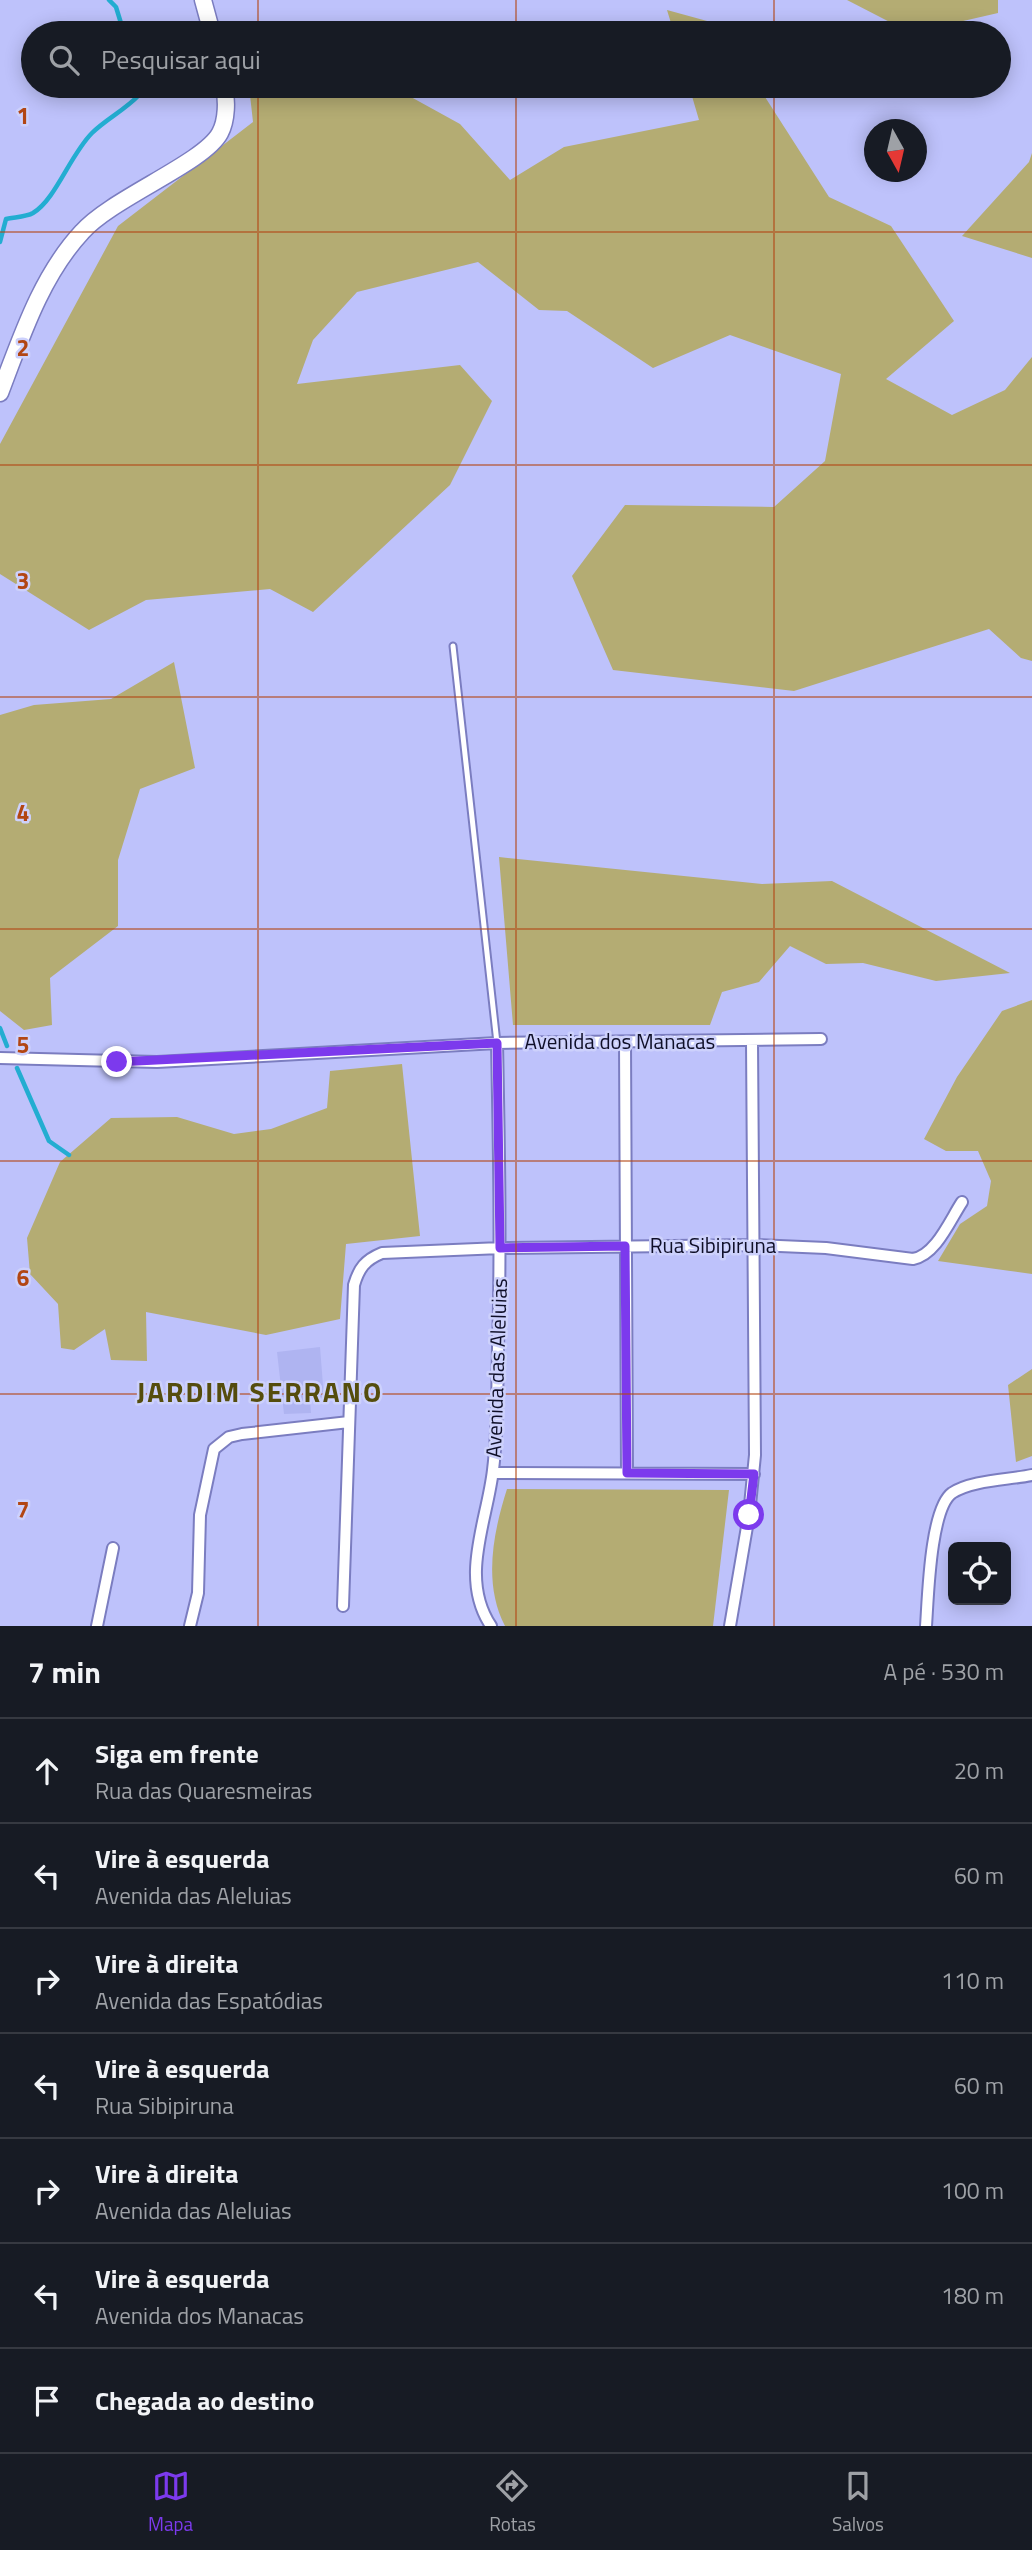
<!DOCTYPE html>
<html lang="pt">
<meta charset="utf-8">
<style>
:root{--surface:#171b24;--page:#242831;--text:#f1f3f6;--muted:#9ea1a6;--line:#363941;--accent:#7c3aed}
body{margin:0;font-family:"Titillium Web",sans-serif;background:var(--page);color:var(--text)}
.controls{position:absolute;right:21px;bottom:21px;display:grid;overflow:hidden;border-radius:10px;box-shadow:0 4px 18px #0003}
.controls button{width:63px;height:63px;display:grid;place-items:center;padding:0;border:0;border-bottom:2px solid var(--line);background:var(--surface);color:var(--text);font:35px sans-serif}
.compass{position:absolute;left:864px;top:119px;width:63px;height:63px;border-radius:50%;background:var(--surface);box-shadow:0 4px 18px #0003;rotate:172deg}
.stop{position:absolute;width:21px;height:21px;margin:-16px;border:5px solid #7c3aed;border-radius:50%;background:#fff}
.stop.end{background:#7c3aed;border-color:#fff;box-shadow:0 2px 7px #0008}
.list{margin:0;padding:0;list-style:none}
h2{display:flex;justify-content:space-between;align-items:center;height:91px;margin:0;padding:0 28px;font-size:30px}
h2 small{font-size:23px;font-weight:400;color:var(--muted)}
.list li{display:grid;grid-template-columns:46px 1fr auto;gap:21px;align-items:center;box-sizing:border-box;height:105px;padding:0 28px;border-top:2px solid var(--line)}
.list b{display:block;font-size:26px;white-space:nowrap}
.list p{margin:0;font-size:23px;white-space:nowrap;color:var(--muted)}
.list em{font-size:23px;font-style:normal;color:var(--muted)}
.icon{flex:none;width:38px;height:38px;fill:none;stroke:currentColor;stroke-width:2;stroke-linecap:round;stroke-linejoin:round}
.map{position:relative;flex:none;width:1032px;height:1626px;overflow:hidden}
.search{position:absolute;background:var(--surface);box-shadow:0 4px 18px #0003;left:21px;right:21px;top:21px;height:77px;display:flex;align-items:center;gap:18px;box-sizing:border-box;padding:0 24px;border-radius:38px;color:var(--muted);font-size:26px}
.sheet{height:826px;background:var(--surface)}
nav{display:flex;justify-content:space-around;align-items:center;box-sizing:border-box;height:98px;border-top:2px solid var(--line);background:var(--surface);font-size:19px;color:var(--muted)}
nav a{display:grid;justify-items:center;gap:4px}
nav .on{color:var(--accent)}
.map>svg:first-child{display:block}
</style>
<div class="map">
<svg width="1032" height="1626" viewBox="0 0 1032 1626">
<rect width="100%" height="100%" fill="#bec2fb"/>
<path fill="#afb4f1" d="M320 1347 324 1398 310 1399 311 1413 284 1414 277 1352Z"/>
<path fill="#b4ac73" d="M847 0H998V13L911 33Z
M667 10 718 24 724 33H674Z
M249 86H311L326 93 391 86 460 124 510 180 564 147 699 120 689 86H758L829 197 891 226 954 321 886 379 952 415 1005 390 1032 357V661L1021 658 989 629 794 691 613 670 572 576 625 505 774 507 825 461 841 374 730 335 653 368 567 311 539 310 478 262 357 292 313 340 297 384 460 365 492 401 450 485 313 612 270 589 146 600 89 630 0 574V444L118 226 253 122Z
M1032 153V258L962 236 1029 162Z
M174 662 195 768 140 789 118 860V926L50 978 52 1025 24 1030 0 1011V715L34 705 111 699Z
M499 857 762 884 832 881 1010 973 936 981 863 963 826 964 790 946 759 982 722 992 710 1025H513Z
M1032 1000V1274L938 1261 960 1224 987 1206 991 1181 978 1151H946L924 1139 957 1077 1002 1011Z
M402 1064 420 1236 346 1244 340 1319 266 1335 146 1312 147 1361 111 1360 105 1329 74 1350 61 1348 58 1304 30 1274 27 1238 60 1162 111 1118 177 1117 234 1134 271 1129 327 1108 330 1071Z
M1032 1369V1456L1016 1462 1008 1385Z
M507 1489 729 1490 713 1626H505C483 1584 493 1533 507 1489Z"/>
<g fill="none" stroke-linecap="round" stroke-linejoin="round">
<path stroke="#23add1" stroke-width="4.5" d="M109 0 116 7 124 33
M0 242 6 219C15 217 26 217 33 213 56 199 70 155 92 133 106 119 125 110 139 95L138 86
M0 1028 7 1046
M17 1068 49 1141 69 1155"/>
<defs>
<path id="service" d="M453 646 497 1043"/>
<path id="minor" d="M625 1042 627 1473
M0 1058 157 1062 497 1043 821 1039
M493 1473 754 1474
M343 1606 354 1285C359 1268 365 1260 382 1253L501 1248 755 1245 826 1248 913 1259C936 1255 950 1220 962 1202
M97 1626 113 1548
M190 1626 198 1593 200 1515 214 1449 229 1437 242 1434 349 1422
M491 1626C459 1578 487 1522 493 1470 498 1430 497 1388 498 1348 501 1246 499 1145 497 1043
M730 1626 749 1515 755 1455 752 1042
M926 1626C928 1599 930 1509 952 1493 972 1480 1008 1480 1032 1475"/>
<path id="secondary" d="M203 0 212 33
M0 393C21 338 41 276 82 232 112 198 204 163 220 133 227 120 227 100 224 86"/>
</defs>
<use href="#service" stroke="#7b7dc0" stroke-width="9"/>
<use href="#minor" stroke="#7b7dc0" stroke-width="14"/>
<use href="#secondary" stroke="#7b7dc0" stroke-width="19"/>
<use href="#service" stroke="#fff" stroke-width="5"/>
<use href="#minor" stroke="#fff" stroke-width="10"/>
<use href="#secondary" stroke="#fff" stroke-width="16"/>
</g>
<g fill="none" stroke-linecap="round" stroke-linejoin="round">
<path stroke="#7c3aed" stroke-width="9" d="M117 1062 497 1043 500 1248 625 1246 627 1473 754 1474 749 1515"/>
</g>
<path fill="none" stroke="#b24613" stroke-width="2" stroke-opacity="0.55" d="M258 0V33M516 0V33M774 0V33M258 86V1626M516 86V1626M774 86V1626M0 232H1032M0 465H1032M0 697H1032M0 929H1032M0 1161H1032M0 1394H1032"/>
<g text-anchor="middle" stroke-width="5" stroke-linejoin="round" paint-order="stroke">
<g font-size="21" fill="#0f0f28" stroke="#cdd1fc">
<text x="620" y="1049">Avenida dos Manacas</text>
<text x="713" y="1253">Rua Sibipiruna</text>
<text transform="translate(497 1368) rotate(-88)" y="7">Avenida das Aleluias</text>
</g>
<g font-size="28" font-weight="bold" letter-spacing="2" fill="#554d0d" stroke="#cdd1fc">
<text x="260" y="1402">JARDIM SERRANO</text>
</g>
</g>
<g font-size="23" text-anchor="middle" font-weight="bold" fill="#b24613" stroke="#cdd1fc" stroke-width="5" stroke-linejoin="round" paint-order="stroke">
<text x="23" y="124">1</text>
<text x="23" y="356">2</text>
<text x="23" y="589">3</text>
<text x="23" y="821">4</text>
<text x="23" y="1053">5</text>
<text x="23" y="1286">6</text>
<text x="23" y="1518">7</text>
</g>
</svg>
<div class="controls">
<button><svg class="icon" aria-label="locate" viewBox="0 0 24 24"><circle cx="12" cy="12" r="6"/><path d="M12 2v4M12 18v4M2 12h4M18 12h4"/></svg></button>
</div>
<svg class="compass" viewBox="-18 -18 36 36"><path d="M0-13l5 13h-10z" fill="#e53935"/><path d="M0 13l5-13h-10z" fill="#9ea1a6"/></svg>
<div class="stop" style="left:749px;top:1515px"></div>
<div class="stop end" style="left:117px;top:1062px"></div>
<div class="search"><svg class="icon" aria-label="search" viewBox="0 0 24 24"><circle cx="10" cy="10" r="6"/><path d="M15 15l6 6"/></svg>Pesquisar aqui</div>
</div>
<section class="sheet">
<h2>7 min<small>A pé · 530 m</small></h2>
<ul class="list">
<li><svg class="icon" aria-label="ahead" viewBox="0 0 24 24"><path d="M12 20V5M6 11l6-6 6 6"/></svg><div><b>Siga em frente</b><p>Rua das Quaresmeiras</p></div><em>20 m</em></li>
<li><svg class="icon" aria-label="left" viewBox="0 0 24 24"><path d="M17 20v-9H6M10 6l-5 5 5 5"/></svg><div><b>Vire à esquerda</b><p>Avenida das Aleluias</p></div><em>60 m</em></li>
<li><svg class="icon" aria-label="right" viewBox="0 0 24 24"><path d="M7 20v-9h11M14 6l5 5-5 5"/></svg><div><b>Vire à direita</b><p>Avenida das Espatódias</p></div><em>110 m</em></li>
<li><svg class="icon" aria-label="left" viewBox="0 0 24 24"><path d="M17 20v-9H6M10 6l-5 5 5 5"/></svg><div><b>Vire à esquerda</b><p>Rua Sibipiruna</p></div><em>60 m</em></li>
<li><svg class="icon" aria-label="right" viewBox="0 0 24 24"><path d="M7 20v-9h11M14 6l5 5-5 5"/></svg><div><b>Vire à direita</b><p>Avenida das Aleluias</p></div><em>100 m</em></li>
<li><svg class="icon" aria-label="left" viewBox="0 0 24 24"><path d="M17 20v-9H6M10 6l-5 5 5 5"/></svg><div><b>Vire à esquerda</b><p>Avenida dos Manacas</p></div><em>180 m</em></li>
<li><svg class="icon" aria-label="arrive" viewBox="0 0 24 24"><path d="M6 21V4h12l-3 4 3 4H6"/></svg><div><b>Chegada ao destino</b></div></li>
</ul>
</section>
<nav>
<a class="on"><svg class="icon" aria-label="map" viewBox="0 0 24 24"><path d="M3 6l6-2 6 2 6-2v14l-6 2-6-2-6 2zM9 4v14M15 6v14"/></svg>Mapa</a>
<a><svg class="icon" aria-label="directions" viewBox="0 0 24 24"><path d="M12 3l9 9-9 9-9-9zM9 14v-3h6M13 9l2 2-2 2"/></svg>Rotas</a>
<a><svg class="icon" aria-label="saved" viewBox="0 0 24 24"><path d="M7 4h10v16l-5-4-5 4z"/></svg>Salvos</a>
</nav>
